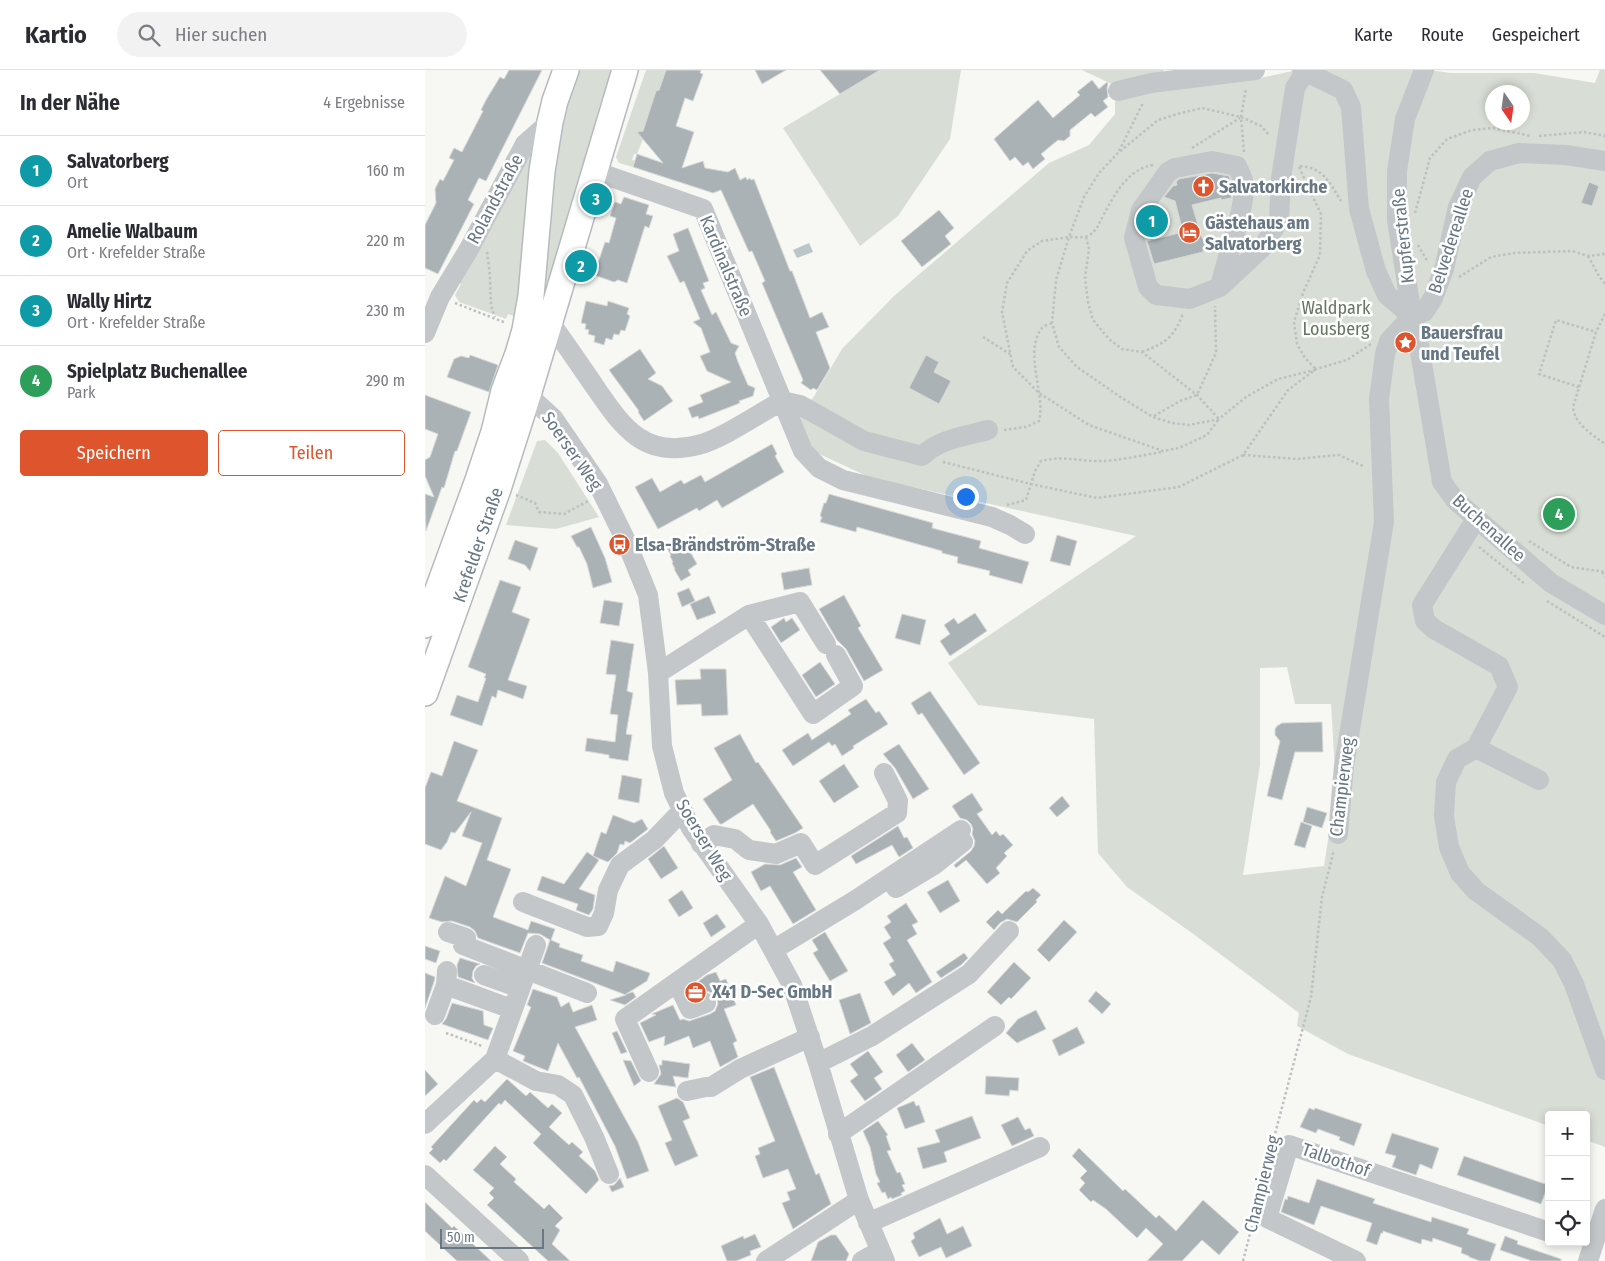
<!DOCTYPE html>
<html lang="de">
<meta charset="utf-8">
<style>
:root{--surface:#fff;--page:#f2f2f3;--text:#2b2b33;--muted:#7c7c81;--line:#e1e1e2;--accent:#de552d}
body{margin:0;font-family:"Fira Sans Condensed",sans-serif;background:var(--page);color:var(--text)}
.controls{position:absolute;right:15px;bottom:15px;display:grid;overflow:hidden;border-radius:5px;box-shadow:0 2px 8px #0003}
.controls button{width:45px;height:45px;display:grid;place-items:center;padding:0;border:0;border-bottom:1px solid var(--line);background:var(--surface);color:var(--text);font:25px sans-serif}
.compass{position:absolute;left:1060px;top:15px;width:45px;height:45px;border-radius:50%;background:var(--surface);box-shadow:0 2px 8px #0003;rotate:167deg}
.scale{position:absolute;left:15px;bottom:12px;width:104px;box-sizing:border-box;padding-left:5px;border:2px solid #677784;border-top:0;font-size:14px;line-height:18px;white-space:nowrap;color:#677784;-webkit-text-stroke:4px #fff;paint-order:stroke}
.you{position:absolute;left:540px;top:426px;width:18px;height:18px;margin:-12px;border:4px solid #fff;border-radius:50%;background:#1a73e8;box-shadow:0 0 0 8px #1a73e833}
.badge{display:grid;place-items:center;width:32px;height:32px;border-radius:50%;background:var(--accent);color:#fff;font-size:16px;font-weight:700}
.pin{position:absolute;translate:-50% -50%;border:2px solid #fff;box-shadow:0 1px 5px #0006}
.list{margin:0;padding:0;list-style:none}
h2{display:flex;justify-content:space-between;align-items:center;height:65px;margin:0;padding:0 20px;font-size:21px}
h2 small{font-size:16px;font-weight:400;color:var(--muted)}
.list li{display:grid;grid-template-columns:32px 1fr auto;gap:15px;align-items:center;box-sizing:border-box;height:70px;padding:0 20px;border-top:1px solid var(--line)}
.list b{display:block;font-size:19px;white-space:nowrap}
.list p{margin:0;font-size:16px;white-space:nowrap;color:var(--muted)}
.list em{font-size:16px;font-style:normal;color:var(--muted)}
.actions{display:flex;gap:10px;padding:15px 20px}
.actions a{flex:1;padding:11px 0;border:1px solid var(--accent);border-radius:5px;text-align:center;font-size:18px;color:var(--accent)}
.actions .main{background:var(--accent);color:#fff}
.icon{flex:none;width:28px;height:28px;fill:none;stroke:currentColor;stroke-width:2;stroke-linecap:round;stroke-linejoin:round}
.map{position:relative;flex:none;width:1180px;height:1191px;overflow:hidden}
header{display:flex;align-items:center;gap:30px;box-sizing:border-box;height:70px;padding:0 25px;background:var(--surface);border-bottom:1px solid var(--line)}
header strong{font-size:24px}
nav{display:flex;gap:28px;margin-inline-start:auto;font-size:18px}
.search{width:350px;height:45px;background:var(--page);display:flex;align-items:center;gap:12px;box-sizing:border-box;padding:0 18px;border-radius:28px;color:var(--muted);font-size:19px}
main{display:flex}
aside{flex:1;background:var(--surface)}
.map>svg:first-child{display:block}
</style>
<header>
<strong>Kartio</strong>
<div class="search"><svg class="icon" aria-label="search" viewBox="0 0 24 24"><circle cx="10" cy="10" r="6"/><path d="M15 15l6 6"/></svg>Hier suchen</div>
<nav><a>Karte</a><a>Route</a><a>Gespeichert</a></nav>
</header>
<main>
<aside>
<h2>In der Nähe<small>4 Ergebnisse</small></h2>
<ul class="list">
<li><span class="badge" style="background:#0f9aa8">1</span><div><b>Salvatorberg</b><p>Ort</p></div><em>160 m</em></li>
<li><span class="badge" style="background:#0f9aa8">2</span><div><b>Amelie Walbaum</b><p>Ort · Krefelder Straße</p></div><em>220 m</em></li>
<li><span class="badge" style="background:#0f9aa8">3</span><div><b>Wally Hirtz</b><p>Ort · Krefelder Straße</p></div><em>230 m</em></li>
<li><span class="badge" style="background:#2e9e5b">4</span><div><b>Spielplatz Buchenallee</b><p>Park</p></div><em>290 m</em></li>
</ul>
<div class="actions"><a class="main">Speichern</a><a>Teilen</a></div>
</aside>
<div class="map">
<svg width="1180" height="1191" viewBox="0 0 1180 1191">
<rect width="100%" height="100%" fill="#f7f7f4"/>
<path fill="#d8ded5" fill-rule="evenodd" d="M150 0H187L179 30 175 35 162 86 110 268 133 66Z
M221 0H241L219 61 215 66 218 69 212 84H209L207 90 210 91 208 97 194 93 191 87Z
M455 0H536L525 69 473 146 435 176 358 58Z
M657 0H738L739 3 695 18Z
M872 0H1005L1025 3H1109L1170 13 1175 0H1180V1077L1161 1070V1045H1124V1056L923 984 872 956 874 943 767 863 702 817 673 783 669 649 553 635 523 593 711 466 446 408 390 382 369 344 388 328 417 279 469 226 624 93 664 75 690 44V28L724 16 831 9ZM1068 22H1098V52H1068ZM862 597 870 634H906L911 718 899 796 818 805 835 695V598Z
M104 79 109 80 92 247 83 244 81 249 34 232 30 225 36 214 32 210Z
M120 370 133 383 174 447 131 459 81 455 112 371Z"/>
<path fill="#bac6ca" d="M384 173 388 182 372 188 368 180Z"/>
<path fill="#aab2b6" stroke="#d9d9d6" d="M84 0H117L61 111 54 108 43 130 49 134 13 204 0 198V155L11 133 10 119 15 109 18 111 29 90 24 88 29 78 37 82 58 41 56 40 61 30 75 7 79 9Z
M241 0H276L275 3 278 4 268 31 260 28 251 56 269 62 257 98 278 91 280 98 303 102 310 98 315 110 321 107 322 110 325 108 326 110 329 109 365 201H367L385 248 397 242 404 257 391 262 405 298 392 320 388 318 386 320 376 313 378 310 337 213 340 211 327 181 324 182 296 120 288 123 208 97 212 84 238 93 212 62 218 61 231 21 234 20Z
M330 0H361L337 14Z
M395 0H455L415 24Z
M667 10 674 19 682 12 683 14 682 18 683 27 678 31 683 37 670 47 666 43 645 60V66L639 71 633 70 616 84 620 89 608 99 603 92 598 96 590 87 585 91 569 69 613 30 628 48 655 25 652 22Z
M787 103 804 106 807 115V124L806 128 796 130V128L767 135 777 168 782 173 778 182 729 194 722 171 758 162 750 131 739 127 748 116 752 115 751 112 754 109Z
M1164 112 1174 116 1167 136 1156 133Z
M199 127 224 135 221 144 228 146 224 158 220 156 202 213 193 210 189 212 169 205 180 172 184 173 191 148 185 146 190 132 196 134Z
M514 140 529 158 520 166 526 174 497 197 476 171Z
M263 158 284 211 278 213 280 218 276 220 287 245 291 242 306 273 314 276 310 283 313 292 323 315 330 318 328 326 314 331 315 333 274 349 273 346 267 348 263 338 278 332 275 325 306 312 282 301 275 286 285 282 276 258 268 252 275 249 259 211 255 213 242 186 254 181 248 164Z
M161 231 182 236 183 231 204 238 202 244 205 246 200 261 196 260 194 265 189 264 187 270 181 268 179 275 169 272 170 266 163 264 164 260 160 259 161 254 156 253Z
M215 279 231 303 223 309 237 316 248 331 219 351 213 342 214 341 184 300Z
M45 285 73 295 64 322 22 307 29 289 36 286 44 288Z
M501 285 514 292 509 302 526 311 514 334 484 318Z
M0 325 46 342 32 381H30L19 418 17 417 1 461 0 424 9 427 0 406V390L5 387 13 364 0 359Z
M347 374 352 384 350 386 359 402 297 438 292 430 274 441 272 438 233 459 210 417 227 408 235 422 256 410 259 414 276 405 280 412Z
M404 424 508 453 507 458 556 471 554 478 604 492 597 514 564 505 565 501 532 493 533 487 517 483V481L432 457 431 462 395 452 397 447 395 446 399 433H401Z
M166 457 180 488 187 512 168 518 162 494 154 477H152L146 466Z
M632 465 652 471 645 496 625 491Z
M258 469 272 494 263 500 266 505 256 511 249 499H250L247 493 248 492 245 486 246 485 242 478Z
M90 470 113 478 105 501 100 495 83 489Z
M384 498 387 515 359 520 356 503Z
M75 510 96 517 87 542 105 549 83 610 102 616 98 629 73 620 71 628 67 626 57 656 25 645 32 625 53 632 61 608H59L61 604 43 597Z
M264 518 270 531 257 537 252 523Z
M419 525 436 556 433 558 458 600 439 611 421 579 412 570 394 539Z
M284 526 291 543 272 550 265 534Z
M179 530 198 533 194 556 175 553Z
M550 543 562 561 525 586 515 571 525 564 519 555 529 548 533 554Z
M477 544 501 550 495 575 470 568Z
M359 548 361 552 367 548 375 560 356 573 346 557Z
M186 570 209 574 202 621 208 623 201 664 207 665 203 691 184 688V685L160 681 162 668 190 672 193 645 185 644 191 605 181 604Z
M395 592 410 614 391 627 377 605Z
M275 599H301L303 645 277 646 276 634 252 635 250 610 276 609Z
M505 621 555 693 539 705 497 643 493 645 486 633Z
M441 629 451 643 454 641 463 654 428 676 429 678 417 686 410 674 407 676 404 672 368 696 357 680 383 663 387 670 426 644 423 640Z
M897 652 898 682H870L857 730 842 726 855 671 850 665V659L852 656 857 653Z
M315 664 331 693 333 692 378 758 370 763 351 771 345 762 346 761 328 734 297 754H295L278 729 307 710 289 678Z
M29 671 53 680 32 731 77 748 62 790 86 799 68 847 103 860 106 851 130 859 126 870 135 874 134 877 158 885 156 891 188 902 191 891 225 903 222 911 201 924 208 922 211 927 200 935 185 930 201 925 117 893 125 870 115 864 103 863 95 883 53 868 50 861 45 857 27 851 17 852 4 848 20 806 41 816 57 773 37 766 46 742 30 763 26 762 22 772 16 780 0 774V718L6 702 17 706Z
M474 674 504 719 488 729 470 698 458 684Z
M419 694 434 717 409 733 394 711Z
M197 705 217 709 214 733 193 729Z
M547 723 558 740 552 744 567 765 571 761 575 766 578 764 588 775 579 783 582 786 571 798 575 803 562 814 541 790 531 798 529 795 546 781 549 776 550 771 547 764 548 759 546 754 542 750 535 748 527 736Z
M637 726 645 736 632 747 624 738Z
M882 737 902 743 897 758 878 752Z
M188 745 209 753 217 749 223 759 205 773 200 771 199 775 195 774 192 783 183 792 168 786 176 762 181 764Z
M876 752 887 756 880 778 869 775Z
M473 756 479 768 482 767 488 778 474 787 467 775 431 794 426 786Z
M239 776 253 798 236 809 223 789Z
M162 782 174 790 154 819 170 825 168 839 164 845 151 840 153 834 112 820 117 806 139 814Z
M371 788 377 797 368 802 391 840 368 854 345 816 336 821 326 802 340 794 355 795Z
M523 810 535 831 515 843 502 822Z
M608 818 616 825 611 830 612 832 592 852 582 849 575 853 569 860 561 852 573 840 577 844 601 821 603 822Z
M257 820 268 838 254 847 243 830Z
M481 833 493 852 487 855 492 864 482 870 507 912 491 923 484 913 468 926 459 912 471 905 464 894 469 891 458 873 466 868 459 857 466 852 462 846Z
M292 844 301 857 286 867 278 853Z
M639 850 652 862 624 892 612 880Z
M400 862 423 901 405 911 388 883 393 880 387 870Z
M0 876 15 881 11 893 0 889Z
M539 883 543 888 536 895 516 908 511 902Z
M35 888 55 894 51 896 48 901 47 908 50 913 33 907 32 895Z
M589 892 606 908 586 929 584 927 576 935 562 922Z
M291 902 295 911 301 909 311 935 299 939 312 971 308 973 313 987 295 997 285 971 268 978 264 966 239 976 240 966 224 972 215 953 231 945 227 944 229 943 248 935 255 950 258 949 264 951 285 944 290 941 293 934 292 928 289 924 282 921 271 924 267 916 282 905Z
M0 903 10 907 9 912 0 938Z
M108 919 132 927 136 937 144 932 148 942 167 935 172 950 150 957 213 1072 224 1101 202 1109 190 1076 154 1007 152 1008 133 973 123 1001 98 991 100 986 88 981 106 937 102 935Z
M671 921 686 934 677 944 663 931Z
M435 923 446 953 425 964 414 930Z
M27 933 58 941 59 955 68 958 63 970 17 954 21 949Z
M611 940 621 959 592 973 581 963 593 949Z
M652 957 660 973 634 986 627 970Z
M192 961 202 982 196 984 187 963Z
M487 973 500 990 483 1002 471 985Z
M443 981 458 1002 449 1008 457 1019 440 1031 425 1011 433 1005 425 994Z
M198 990 206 991 216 1011 209 1016Z
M237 990 265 994 263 1008 248 1006 251 1017 229 1014 236 1004 234 995H237Z
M349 997 391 1105 394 1103 406 1134 368 1159 357 1133 365 1130 362 1122 371 1119 363 1099 338 1108 330 1086 335 1084 333 1078 350 1071 325 1007Z
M0 1000 13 1014 0 1026Z
M561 1006 594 1008 593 1021 585 1020 584 1026 560 1024Z
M82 1009 101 1026 105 1022 123 1038 127 1034 137 1043 124 1057 144 1075 147 1072 158 1082 154 1086 170 1101 174 1110 161 1124 108 1073 116 1064 80 1030 76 1035 74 1033 21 1091 19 1089 15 1093 4 1083 8 1079 6 1077 49 1030 52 1033 56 1029 60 1032Z
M252 1028 258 1032 265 1048 258 1051 273 1086 250 1096 240 1073 247 1070 233 1036Z
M489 1031 491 1036 494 1035 500 1052 480 1059 472 1038Z
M884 1038 889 1040 890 1038 937 1054 929 1076 914 1070 915 1067 893 1059 891 1063 875 1057Z
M547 1046 556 1068 519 1082 522 1092 498 1099 492 1078 515 1072 510 1060Z
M593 1047 600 1060 605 1058 609 1066 587 1076 576 1055Z
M453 1051 463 1065 461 1066 466 1080 462 1081 472 1103 475 1102 480 1114 477 1115 480 1121 476 1123 477 1125 467 1129 466 1127 463 1129 460 1122 457 1123 452 1113 455 1112 451 1104 445 1077 438 1061Z
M967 1063 1014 1078 1007 1099 995 1094 991 1105 967 1097 971 1086 960 1083Z
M70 1076 82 1087 75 1094 91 1109 89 1112 119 1139 124 1134 138 1148 130 1156 135 1160 127 1174 145 1191H123L62 1135 69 1128 64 1123 69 1118 48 1100Z
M654 1078 698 1121 700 1119 731 1148 734 1145 751 1161 778 1130 814 1162 794 1185 777 1170 757 1191H722L738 1174 721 1158 712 1168 681 1139 668 1130 666 1132 654 1120 660 1113 655 1108 662 1101 647 1086Z
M1039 1086 1123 1115 1116 1134 1032 1105Z
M195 1108 199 1117 187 1122 184 1116 189 1115Z
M892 1109 950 1129 948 1133 975 1142 1006 1152 1007 1147 1044 1159 1042 1164 1071 1174 1065 1191H1055L1044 1187V1186L1036 1183 1037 1178 1008 1168 1007 1172 997 1169 996 1174 958 1161V1163H956L952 1175 941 1171 947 1153 896 1136 889 1155 856 1142 860 1129 862 1130 863 1126 884 1133Z
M0 1132 27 1158 29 1156 66 1191H32L0 1161Z
M515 1148 522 1164 538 1156 547 1176 521 1188 516 1177 494 1187 486 1171 490 1168 488 1163Z
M330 1164 336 1177 325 1181 326 1185 311 1191H302L296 1176 318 1166 319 1169Z
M406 1165H411L424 1184 421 1191H386L393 1172Z
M1080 1166 1093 1171 1092 1174 1136 1189V1191H1107L1075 1180Z"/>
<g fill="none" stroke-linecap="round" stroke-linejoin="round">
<defs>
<path id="major" d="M0 555 53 410 69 362 79 321 93 284 100 260 106 226 117 101 125 52 130 31 141 0
M0 623 73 419 103 325 200 0"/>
</defs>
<use href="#major" stroke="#b6babe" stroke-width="28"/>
<path stroke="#bdbfc1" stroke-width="2.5" stroke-dasharray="2.5 2.5" stroke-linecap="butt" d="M1114 66 1159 62 1180 66
M767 78 815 48
M694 81 718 33
M819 82 816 47 821 18
M728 95C703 99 690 124 679 144 674 153 673 160 663 166 658 168 650 167 644 167L631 210 627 253 634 277 652 297 697 328 728 347 747 353 764 355 794 349 821 327 853 309 890 300
M875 96C899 98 904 112 916 131
M874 97 896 144 895 185 878 223 869 252 872 274 880 288 891 299
M990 143 1005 88 1022 69 1047 60 1068 58 1106 66
M661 167 664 179 660 208 663 232 668 250 684 269 697 279 717 282 772 325 794 349 782 365 754 378 738 381 664 355 614 323 588 297 577 242 582 213 602 181 617 171 644 167 659 127 674 103 693 83 733 50 752 44 777 38 816 47 836 56 845 66
M993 175 1001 189 1004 191
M62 182C63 191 65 201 65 211 66 224 64 234 70 247
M1163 186 1174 206 1180 214
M1034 207 1066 187 1089 183 1147 181 1163 186 1180 184
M30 233 81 253
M1180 244 1171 262 1148 337C1150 355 1167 364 1180 374
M558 267 585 284
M717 282C741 273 748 268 758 244
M1154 317 1114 304 1131 250 1171 262
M729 346 755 331 772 325 791 283 790 236
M579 360 601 357 614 351C621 324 598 282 617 258 619 256 624 254 627 253
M818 385 873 389 914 385 940 397
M518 392 606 414 672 428 754 417 818 385 863 320 891 299 922 290 946 274
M91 425 110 433 114 442 139 444 165 430
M582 435 601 430 610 401 616 391C636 385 657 392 678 391 697 390 718 385 737 382
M1104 471 1146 497 1180 502
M1054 477 1100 514
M1177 502 1180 507
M1122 531 1180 567
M21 963 57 976
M849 1068 886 927 897 827 909 780
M818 1191 827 1156"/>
<path stroke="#c3c7ca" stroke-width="20" d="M877 0 918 20 926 37 934 139 951 201 962 225 987 246
M999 0 980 49 972 101V150L987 246 992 264 1017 412 1030 430 1126 513 1180 545
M693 21 726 13 830 0
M169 101 278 139 378 381 394 398 418 410 567 447 585 455 600 464
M795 217C801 188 820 142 819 114 818 108 814 101 812 96L787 91 750 98 743 102 716 140 709 168 723 217 731 225 765 229 795 217 838 177 854 150 856 108 870 18 880 2
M987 246 999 242 1008 228 1019 199 1033 137 1047 107 1065 91 1094 83 1141 85 1180 91
M124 251C140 273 155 295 170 317 197 356 218 389 273 375 297 369 333 344 357 331
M0 263 15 227 44 179 100 74 125 52
M100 312 103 325 128 348 173 414 201 471 223 525 233 603 237 676 249 723 266 758 334 854 367 915 393 993 434 1130 460 1191
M357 331 375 335 439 371 497 386C514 369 540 366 563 360
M1051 449 997 535 1000 551 1009 559 1074 596 1083 617 1051 678 1032 689 1021 712 1019 746 1024 777 1035 803 1051 821 1115 867 1137 890 1149 914 1180 1000
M324 545 388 644 428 616 411 585
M233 603 324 545 375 532 401 574
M1051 678 1114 710
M913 764 919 696 959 452 954 329 960 284 964 271 987 246
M276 774 289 765 310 769 324 780 351 784 376 773 390 795 472 743 473 731 459 703
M471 818 509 795 538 772
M98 832 162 857 173 856 179 843 183 820 195 795 229 770 257 741
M23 862 41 868 38 875 162 923
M348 880 429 831 536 760
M59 905 95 918
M252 912 265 939 281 933
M21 915 87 939
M10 945 21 915 22 901
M70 989 111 1011 133 1015 148 1025 169 1067 184 1104
M393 993 447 966 544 904 584 861
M224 1002 200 949 334 854
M262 1021 281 1017H286L315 999 385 967
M0 1054 70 989 111 875
M413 1064 570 956
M0 1105 94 1191
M443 1153 615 1077
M341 1191 434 1130
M437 1191 455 1181
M931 1191 842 1148 864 1075 1124 1162
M1163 1191 1180 1139"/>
<use href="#major" stroke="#fff" stroke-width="25"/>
</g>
<defs>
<symbol id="church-disc" viewBox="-11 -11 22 22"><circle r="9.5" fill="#de552d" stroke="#fff"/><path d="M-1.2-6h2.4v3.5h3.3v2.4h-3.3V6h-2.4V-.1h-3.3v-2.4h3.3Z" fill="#fff"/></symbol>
<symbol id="hotel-disc" viewBox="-11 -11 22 22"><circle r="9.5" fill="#de552d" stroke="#fff"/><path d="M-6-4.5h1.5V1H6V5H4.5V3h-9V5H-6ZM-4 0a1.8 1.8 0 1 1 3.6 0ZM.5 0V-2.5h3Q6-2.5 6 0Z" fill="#fff"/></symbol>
<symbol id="sight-disc" viewBox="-11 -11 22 22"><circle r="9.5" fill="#de552d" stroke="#fff"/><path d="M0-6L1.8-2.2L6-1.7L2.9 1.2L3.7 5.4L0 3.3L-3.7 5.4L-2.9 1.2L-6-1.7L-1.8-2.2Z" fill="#fff"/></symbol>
<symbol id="bus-disc" viewBox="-11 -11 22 22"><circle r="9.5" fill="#de552d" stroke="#fff"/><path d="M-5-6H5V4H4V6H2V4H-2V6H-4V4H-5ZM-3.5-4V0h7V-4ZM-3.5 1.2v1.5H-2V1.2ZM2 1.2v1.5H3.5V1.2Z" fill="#fff"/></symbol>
<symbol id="office-disc" viewBox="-11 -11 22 22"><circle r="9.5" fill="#de552d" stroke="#fff"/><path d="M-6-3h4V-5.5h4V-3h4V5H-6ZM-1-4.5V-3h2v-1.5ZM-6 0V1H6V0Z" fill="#fff"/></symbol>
</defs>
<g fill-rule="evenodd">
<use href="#church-disc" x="766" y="104" width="25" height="25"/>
<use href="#hotel-disc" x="752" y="150" width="25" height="25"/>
<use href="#sight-disc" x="968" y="260" width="25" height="25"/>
<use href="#bus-disc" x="182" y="462" width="25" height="25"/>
<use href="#office-disc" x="258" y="910" width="25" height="25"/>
</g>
<g text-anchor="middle" stroke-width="5" stroke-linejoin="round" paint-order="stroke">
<g font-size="18" font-weight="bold" fill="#677784" stroke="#fff" text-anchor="start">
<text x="794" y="123">Salvatorkirche</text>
<text x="780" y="159">Gästehaus am<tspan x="780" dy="21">Salvatorberg</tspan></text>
<text x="996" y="269">Bauersfrau<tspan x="996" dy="21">und Teufel</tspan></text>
<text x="210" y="481">Elsa-Brändström-Straße</text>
<text x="287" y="928">X41 D-Sec GmbH</text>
</g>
<g font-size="18" fill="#677784" stroke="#fff">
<text transform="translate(70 129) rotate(-62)" y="6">Rolandstraße</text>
<text transform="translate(978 166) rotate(-96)" y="6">Kupferstraße</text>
<text transform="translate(1026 171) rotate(-72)" y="6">Belvedereallee</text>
<text transform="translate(301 196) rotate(67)" y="6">Kardinalstraße</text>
<text transform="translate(147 381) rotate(55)" y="6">Soerser Weg</text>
<text transform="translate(1064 458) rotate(42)" y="6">Buchenallee</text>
<text transform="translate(53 475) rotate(-71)" y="6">Krefelder Straße</text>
<text transform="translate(917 717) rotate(-83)" y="6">Champierweg</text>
<text transform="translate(279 770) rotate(59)" y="6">Soerser Weg</text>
<text transform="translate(911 1090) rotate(19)" y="6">Talbothof</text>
<text transform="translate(837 1114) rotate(-76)" y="6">Champierweg</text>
</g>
<g font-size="18" fill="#667761" stroke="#fff">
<text x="911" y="244">Waldpark<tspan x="911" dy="21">Lousberg</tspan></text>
</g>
</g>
</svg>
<div class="controls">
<button>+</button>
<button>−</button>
<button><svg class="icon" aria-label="locate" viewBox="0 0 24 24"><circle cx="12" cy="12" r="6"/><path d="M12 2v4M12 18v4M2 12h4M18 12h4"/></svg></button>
</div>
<svg class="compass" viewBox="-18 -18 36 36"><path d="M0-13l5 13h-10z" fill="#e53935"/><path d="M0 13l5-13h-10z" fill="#7c7c81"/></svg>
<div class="scale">50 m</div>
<div class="you"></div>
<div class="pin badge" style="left:727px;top:151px;background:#0f9aa8">1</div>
<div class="pin badge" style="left:156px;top:196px;background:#0f9aa8">2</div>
<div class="pin badge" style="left:171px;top:129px;background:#0f9aa8">3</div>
<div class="pin badge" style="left:1134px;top:444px;background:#2e9e5b">4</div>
</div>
</main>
